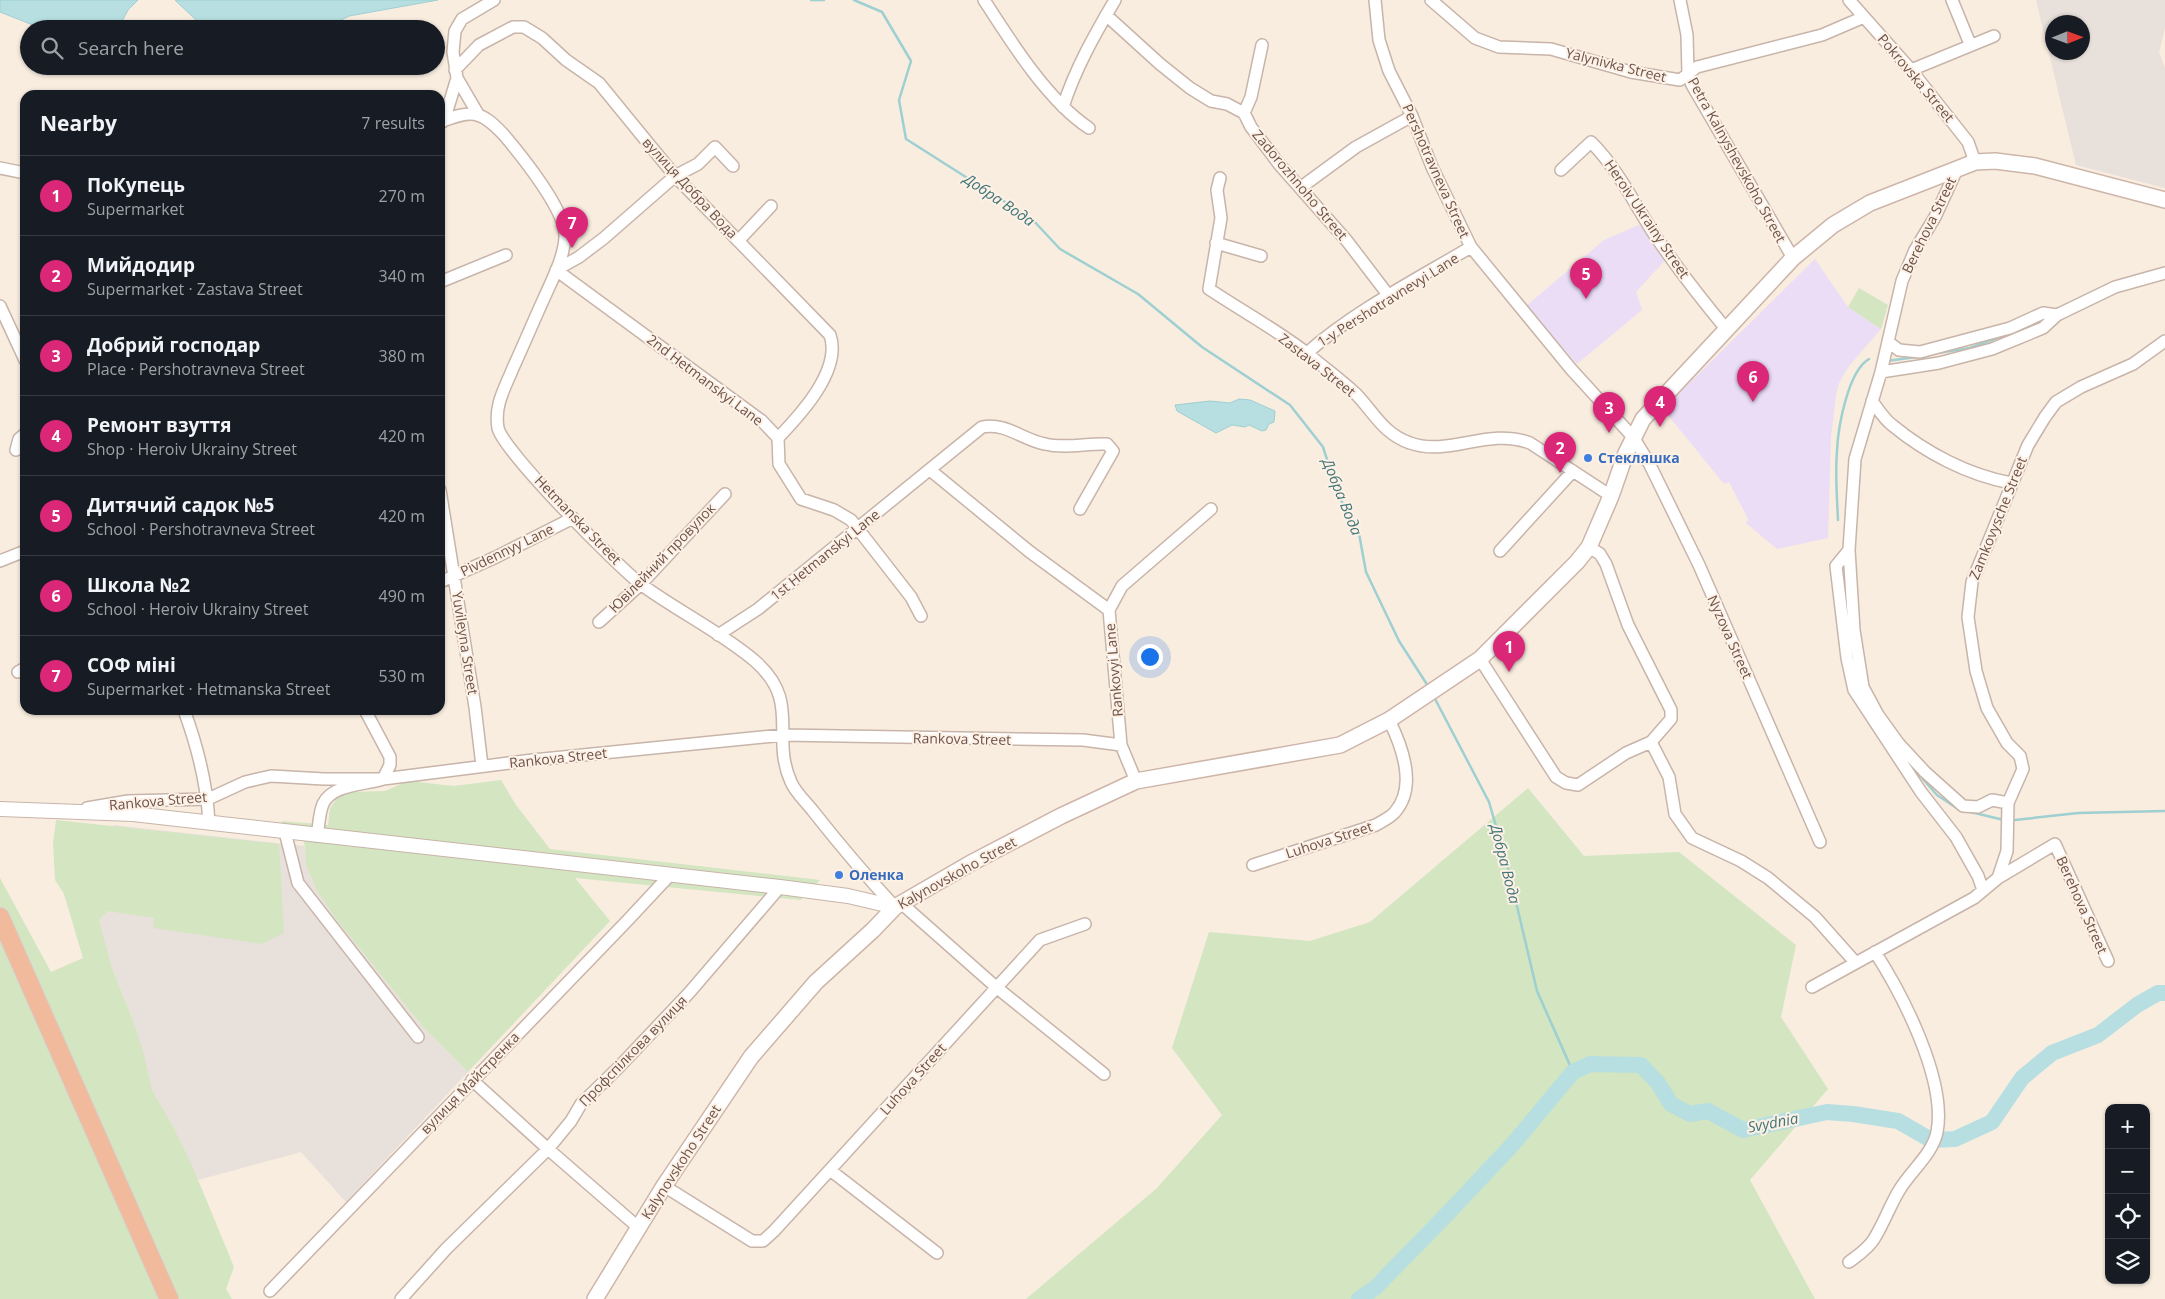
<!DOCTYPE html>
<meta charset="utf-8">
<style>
:root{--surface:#171b24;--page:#242831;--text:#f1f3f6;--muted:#9ea1a6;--line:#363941;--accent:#db2777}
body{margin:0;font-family:"Open Sans",sans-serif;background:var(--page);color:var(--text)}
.controls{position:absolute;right:15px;bottom:15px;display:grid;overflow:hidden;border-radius:10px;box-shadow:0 1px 4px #0004}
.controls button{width:45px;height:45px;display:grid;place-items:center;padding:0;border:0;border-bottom:1px solid var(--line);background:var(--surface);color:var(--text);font:25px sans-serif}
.compass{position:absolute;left:2045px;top:15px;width:45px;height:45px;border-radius:50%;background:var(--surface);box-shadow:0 1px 4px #0004;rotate:89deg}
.you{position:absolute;left:1149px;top:656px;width:18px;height:18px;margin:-12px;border:4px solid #fff;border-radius:50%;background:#1a73e8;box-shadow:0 0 0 8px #1a73e833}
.badge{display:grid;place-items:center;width:32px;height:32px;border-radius:50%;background:var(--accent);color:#fff;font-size:16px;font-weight:700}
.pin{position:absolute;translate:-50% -41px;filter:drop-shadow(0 1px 2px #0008)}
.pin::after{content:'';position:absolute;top:26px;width:18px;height:15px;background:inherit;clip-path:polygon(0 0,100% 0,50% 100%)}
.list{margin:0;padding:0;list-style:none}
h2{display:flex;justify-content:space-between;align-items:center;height:65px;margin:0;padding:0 20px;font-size:21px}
h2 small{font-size:16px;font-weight:400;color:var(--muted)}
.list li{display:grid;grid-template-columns:32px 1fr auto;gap:15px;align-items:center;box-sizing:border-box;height:80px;padding:0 20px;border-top:1px solid var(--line)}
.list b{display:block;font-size:19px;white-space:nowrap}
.list p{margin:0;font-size:16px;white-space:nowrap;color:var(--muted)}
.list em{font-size:16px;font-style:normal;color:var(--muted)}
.icon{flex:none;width:28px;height:28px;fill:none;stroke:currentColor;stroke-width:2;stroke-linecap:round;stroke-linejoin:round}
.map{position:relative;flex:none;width:2165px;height:1299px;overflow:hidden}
.search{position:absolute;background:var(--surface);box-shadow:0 1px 4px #0004;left:20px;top:20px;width:425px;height:55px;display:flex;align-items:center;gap:12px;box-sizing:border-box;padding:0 18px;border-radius:28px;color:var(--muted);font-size:19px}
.panel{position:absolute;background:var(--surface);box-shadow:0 1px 4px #0004;left:20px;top:90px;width:425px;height:625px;border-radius:15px}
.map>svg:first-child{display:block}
</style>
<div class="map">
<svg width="2165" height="1299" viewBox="0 0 2165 1299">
<rect width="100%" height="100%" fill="#f9ede0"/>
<path fill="#e8e0db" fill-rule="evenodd" d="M2036 0H2165V28L2159 52 2165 68V188L2076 165ZM2052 22H2082V52H2052Z
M113 825 305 846 306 865 316 889 336 919 424 1028 468 1072 346 1202 301 1152 198 1180 174 1128 152 1090 132 1018 112 968 101 933 99 920 108 911Z"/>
<path fill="#eaddf5" d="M1643 223 1668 257 1636 292 1642 310 1577 364 1526 306 1604 240Z
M1815 259 1848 307 1881 329 1849 366 1839 383 1836 395 1831 437 1828 538 1777 549 1746 523 1748 519 1729 482 1724 484 1663 409Z"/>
<path fill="#d3e5c1" d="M1859 288 1888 305 1881 329 1848 307Z
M501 780 516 805 550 849 820 880 801 900 575 878 610 921 468 1072 424 1028 336 919 316 889 306 865 305 846 302 836 279 827 282 821 328 825 330 808 339 795 347 792 385 791 408 781 454 786Z
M1528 788 1584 856 1679 852 1796 945 1781 1017 1828 1089 1750 1180 1815 1299H1026L1157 1188 1222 1115 1172 1048 1209 932 1310 941 1370 922Z
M56 820 279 844 284 933 262 944 153 928 154 918 108 911 99 920 112 968 132 1018 143 1051 152 1090 174 1128 194 1170 234 1267 226 1289 232 1299H0V878L51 972 83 958 64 894 55 880 53 843Z"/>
<path fill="#b7dfe1" stroke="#9ecfd1" d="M0 0H138L128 10 121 23 92 29H43L0 12Z
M175 0H438L349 16 323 29H202L196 20Z
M1239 399 1250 400 1275 411 1274 422 1269 424 1266 430 1262 431 1249 425 1245 427 1232 425 1216 433 1177 411 1175 405 1210 401 1230 403Z"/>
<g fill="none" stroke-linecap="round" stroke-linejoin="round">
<path stroke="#9ecfd1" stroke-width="2.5" d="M811 0H824
M854 0 882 12 911 61 899 100 906 139 1032 219 1060 249 1138 294 1202 347 1290 405 1323 447 1339 497 1358 528 1366 572 1399 641 1428 686
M1931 354 1970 348 2008 334
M1887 361 1916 357
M1838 520C1837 497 1835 473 1837 451 1838 427 1848 371 1869 359
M1433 695 1489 802 1507 864 1537 991 1573 1072
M1907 761 1937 795 1958 809 2004 820
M2015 820 2078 813 2165 811"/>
<path stroke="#b7dfe1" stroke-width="16" d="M1359 1299 1375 1288 1451 1210 1513 1144 1573 1072 1590 1064 1641 1065 1658 1083 1671 1104 1690 1114 1708 1111 1743 1130 1827 1112 1853 1114 1898 1121 1931 1140 1955 1139 1992 1122 2022 1078 2052 1053 2098 1035 2137 1005 2158 993H2165"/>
<defs>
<path id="minor" d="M984 0C1011 42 1048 101 1089 128
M1375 0 1379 40 1389 71 1412 116 1432 167 1471 247 1571 369 1633 437 1649 463 1699 565 1820 842
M1431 0 1475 38 1499 47 1551 49 1631 72 1680 80 1697 67 1822 35 1864 17
M1680 0 1687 35 1688 74 1692 85 1793 258
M1849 0 1911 70 1968 142 1975 162
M1952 0 1970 44
M1106 15 1160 64 1190 88 1211 101 1227 104 1244 113 1251 127 1279 164 1347 241 1389 296
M455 70 479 45 513 27H524L542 38 566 60 599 83 675 176 830 335C842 370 801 414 778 438
M1911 70 1994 36
M457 78 478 114
M1063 107C1075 69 1095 34 1115 0
M1244 113 1251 97 1262 45
M444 121 457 78 453 52 455 31 462 19 494 0
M440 122C471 110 480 109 504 135 521 155 567 212 565 237 564 257 553 278 545 296 534 320 524 344 513 368 505 388 494 405 498 428 503 451 619 568 642 585 679 612 721 632 755 661 802 702 770 736 791 782 795 792 806 802 813 811 839 844 866 876 895 907
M733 166 715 147 698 164 675 176 604 238 579 257 556 270 762 421 778 438 779 464 801 499 834 510 851 520 911 597 921 616
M0 168 25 173
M1561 170 1591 142C1618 169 1635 205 1656 237 1678 269 1702 300 1727 330
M1220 178 1217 190 1221 218 1209 289C1242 311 1277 330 1308 354 1323 367 1340 379 1355 393 1373 411 1383 434 1410 443 1449 457 1488 427 1530 443L1611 496
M1300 188 1356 147 1412 116
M738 241 771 206
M1216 243 1261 256
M440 282 506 255
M0 306 25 360
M1888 342 1899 350 1920 352 2010 328 2043 313 2057 315
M1307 353C1353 312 1417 279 1471 247
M1881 372 1902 281 1915 250 1935 217 1958 167
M1872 401C1878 409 1884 419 1892 425 1926 453 1968 475 2011 483
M16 450 19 439 25 434
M930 470 1030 552 1109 610
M440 490 475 707 482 766
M1589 547 1600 554 1606 564 1628 625 1671 710V719L1651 742
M1849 550 1836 566 1847 658 1854 690 1921 792 1956 837 1978 876 1983 890
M1500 551 1573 471
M0 561 25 551
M440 582 496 557 573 518
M599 622 641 584 725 494
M718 635 758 609 982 427C1005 422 1023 440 1045 444 1065 449 1087 443 1107 444L1113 451 1080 509
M1480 659 1556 777 1566 783 1578 785 1626 753 1651 742 1669 777 1675 814 1692 838 1741 861 1768 878 1815 917 1855 962
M18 672 25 668
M184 710C198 748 207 783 209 823
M1136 781 1121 745 1109 610 1122 586 1211 509
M2008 803 1992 800 1978 807 1963 806 1925 772 1899 744 1878 715 1863 687 1854 630 1849 550 1855 459 1881 372 1939 363 1992 349 2043 328 2057 315 2115 287 2165 273
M87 808 128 801 208 799 245 782 271 776 324 779H383L533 760 783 735 1083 740 1121 745
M285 832 298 883 418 1037
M317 836C319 826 319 813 323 804 332 784 365 785 383 779L390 765V757L365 710
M1253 865 1376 825C1382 821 1390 818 1395 812 1417 787 1402 746 1389 720
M1998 878 2007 851 2008 803 2023 769 2020 756 2007 743 1987 708 1976 671 1968 617 1972 582 2028 445 2045 417 2056 402 2081 387 2133 364 2165 341
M901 903 996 987 1104 1074
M1812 987 1974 898 1998 878 2055 844 2108 961
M472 1080 548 1149 639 1228
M830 1170 937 1253
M664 1186 752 1241H763L774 1231 1040 940 1085 924
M1849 1262C1858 1255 1868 1249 1874 1239 1884 1223 1890 1205 1900 1189 1911 1171 1933 1153 1937 1132 1947 1080 1902 994 1875 952
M270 1291 627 921 669 876
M401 1299 446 1249 548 1149 571 1121 581 1104 619 1067 689 993 780 887"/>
<path id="tertiary" d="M0 809 133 814 780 887 848 896 895 907"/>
<path id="secondary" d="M595 1299 664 1186 751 1057 816 982 873 930 895 907 971 863 1061 816 1136 781 1340 745 1389 720 1480 659 1577 562 1589 547 1611 496 1626 453 1643 419 1793 258 1833 225 1870 203 1975 162 1995 161 2035 166 2165 200"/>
<path id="trunk" d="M0 917 169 1299"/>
</defs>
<use href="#minor" stroke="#c8b4a9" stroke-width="14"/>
<use href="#tertiary" stroke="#c8b4a9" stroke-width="16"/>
<use href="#secondary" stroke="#ceb5a9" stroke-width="18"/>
<use href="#trunk" stroke="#d6cfcc" stroke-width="20"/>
<use href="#minor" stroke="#fff" stroke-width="11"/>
<use href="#tertiary" stroke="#fff" stroke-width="14"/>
<use href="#secondary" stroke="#fff" stroke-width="15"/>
<use href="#trunk" stroke="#f1ba9c" stroke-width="18"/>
</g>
<g fill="#3f7fe0" stroke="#fdf1e6" stroke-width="2">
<circle cx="1588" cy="458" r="5"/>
<circle cx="839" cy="875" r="5"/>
</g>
<g text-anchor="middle" stroke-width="4" stroke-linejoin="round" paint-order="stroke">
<g font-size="14" fill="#6e534a" stroke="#fdf1e6">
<text transform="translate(1616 65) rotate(14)" y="5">Yalynivka Street</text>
<text transform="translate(1916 78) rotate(50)" y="5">Pokrovska Street</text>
<text transform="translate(1737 160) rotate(61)" y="5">Petra Kalnyshevskoho Street</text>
<text transform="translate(1436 171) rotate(66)" y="5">Pershotravneva Street</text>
<text transform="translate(1300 185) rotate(50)" y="5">Zadorozhnoho Street</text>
<text transform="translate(690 188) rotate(47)" y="5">вулиця Добра Вода</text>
<text transform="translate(1647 219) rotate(56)" y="5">Heroiv Ukrainy Street</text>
<text transform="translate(1929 225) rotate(-64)" y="5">Berehova Street</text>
<text transform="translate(1388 300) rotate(-32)" y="5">1-y Pershotravnevyi Lane</text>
<text transform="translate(1317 365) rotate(38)" y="5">Zastava Street</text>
<text transform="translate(705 380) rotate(37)" y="5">2nd Hetmanskyi Lane</text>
<text transform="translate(1998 518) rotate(-68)" y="5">Zamkovysche Street</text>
<text transform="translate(578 520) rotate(46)" y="5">Hetmanska Street</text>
<text transform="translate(507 550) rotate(-26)" y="5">Pivdennyy Lane</text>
<text transform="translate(825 555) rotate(-39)" y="5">1st Hetmanskyi Lane</text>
<text transform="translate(662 558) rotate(-46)" y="5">Ювілейний провулок</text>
<text transform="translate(1730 637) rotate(66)" y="5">Nyzova Street</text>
<text transform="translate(465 643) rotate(81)" y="5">Yuvileyna Street</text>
<text transform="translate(1114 670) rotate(-95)" y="5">Rankovyi Lane</text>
<text transform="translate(962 739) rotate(1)" y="5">Rankova Street</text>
<text transform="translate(558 758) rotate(-6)" y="5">Rankova Street</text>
<text transform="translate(158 801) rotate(-5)" y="5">Rankova Street</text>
<text transform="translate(1329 840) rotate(-18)" y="5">Luhova Street</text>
<text transform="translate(957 873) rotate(-29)" y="5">Kalynovskoho Street</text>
<text transform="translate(2082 905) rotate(66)" y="5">Berehova Street</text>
<text transform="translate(633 1051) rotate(-46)" y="5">Профспілкова вулиця</text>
<text transform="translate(913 1079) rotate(-48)" y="5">Luhova Street</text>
<text transform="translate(470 1083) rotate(-46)" y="5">вулиця Майстренка</text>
<text transform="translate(681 1162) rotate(-57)" y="5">Kalynovskoho Street</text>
</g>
<g font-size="14" font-weight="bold" fill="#366cbe" stroke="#fdf1e6" text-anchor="start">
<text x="1598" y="463">Стекляшка</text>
<text x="849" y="880">Оленка</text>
</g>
<g font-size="15" font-style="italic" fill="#437679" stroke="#fdf1e6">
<text transform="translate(999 200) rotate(34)" y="5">Добра Вода</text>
<text transform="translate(1342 497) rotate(68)" y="5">Добра Вода</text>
<text transform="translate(1505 864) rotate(76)" y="5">Добра Вода</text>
<text transform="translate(1773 1123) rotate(-11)" y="5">Svydnia</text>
</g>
</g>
</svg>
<div class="controls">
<button>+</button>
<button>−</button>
<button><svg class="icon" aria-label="locate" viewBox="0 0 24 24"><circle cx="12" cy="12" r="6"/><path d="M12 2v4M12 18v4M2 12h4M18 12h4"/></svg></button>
<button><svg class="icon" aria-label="layers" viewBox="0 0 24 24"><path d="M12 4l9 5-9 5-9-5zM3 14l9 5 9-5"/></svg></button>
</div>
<svg class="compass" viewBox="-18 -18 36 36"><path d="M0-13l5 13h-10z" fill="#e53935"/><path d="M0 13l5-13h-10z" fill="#9ea1a6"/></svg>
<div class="you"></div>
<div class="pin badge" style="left:1509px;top:672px">1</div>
<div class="pin badge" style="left:1560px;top:473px">2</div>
<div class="pin badge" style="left:1609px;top:433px">3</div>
<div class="pin badge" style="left:1660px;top:427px">4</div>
<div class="pin badge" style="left:1586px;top:299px">5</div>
<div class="pin badge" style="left:1753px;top:402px">6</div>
<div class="pin badge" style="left:572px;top:248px">7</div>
<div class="search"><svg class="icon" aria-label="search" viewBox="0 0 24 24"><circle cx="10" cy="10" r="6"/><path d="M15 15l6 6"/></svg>Search here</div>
<section class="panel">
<h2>Nearby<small>7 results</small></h2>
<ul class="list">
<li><span class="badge">1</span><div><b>ПоКупець</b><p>Supermarket</p></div><em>270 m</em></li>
<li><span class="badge">2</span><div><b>Мийдодир</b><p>Supermarket · Zastava Street</p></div><em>340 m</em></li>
<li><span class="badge">3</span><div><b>Добрий господар</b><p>Place · Pershotravneva Street</p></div><em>380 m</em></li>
<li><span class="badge">4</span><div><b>Ремонт взуття</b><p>Shop · Heroiv Ukrainy Street</p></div><em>420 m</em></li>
<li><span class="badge">5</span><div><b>Дитячий садок №5</b><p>School · Pershotravneva Street</p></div><em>420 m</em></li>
<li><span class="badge">6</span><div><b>Школа №2</b><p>School · Heroiv Ukrainy Street</p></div><em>490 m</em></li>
<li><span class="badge">7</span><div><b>СОФ міні</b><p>Supermarket · Hetmanska Street</p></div><em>530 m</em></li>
</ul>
</section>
</div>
